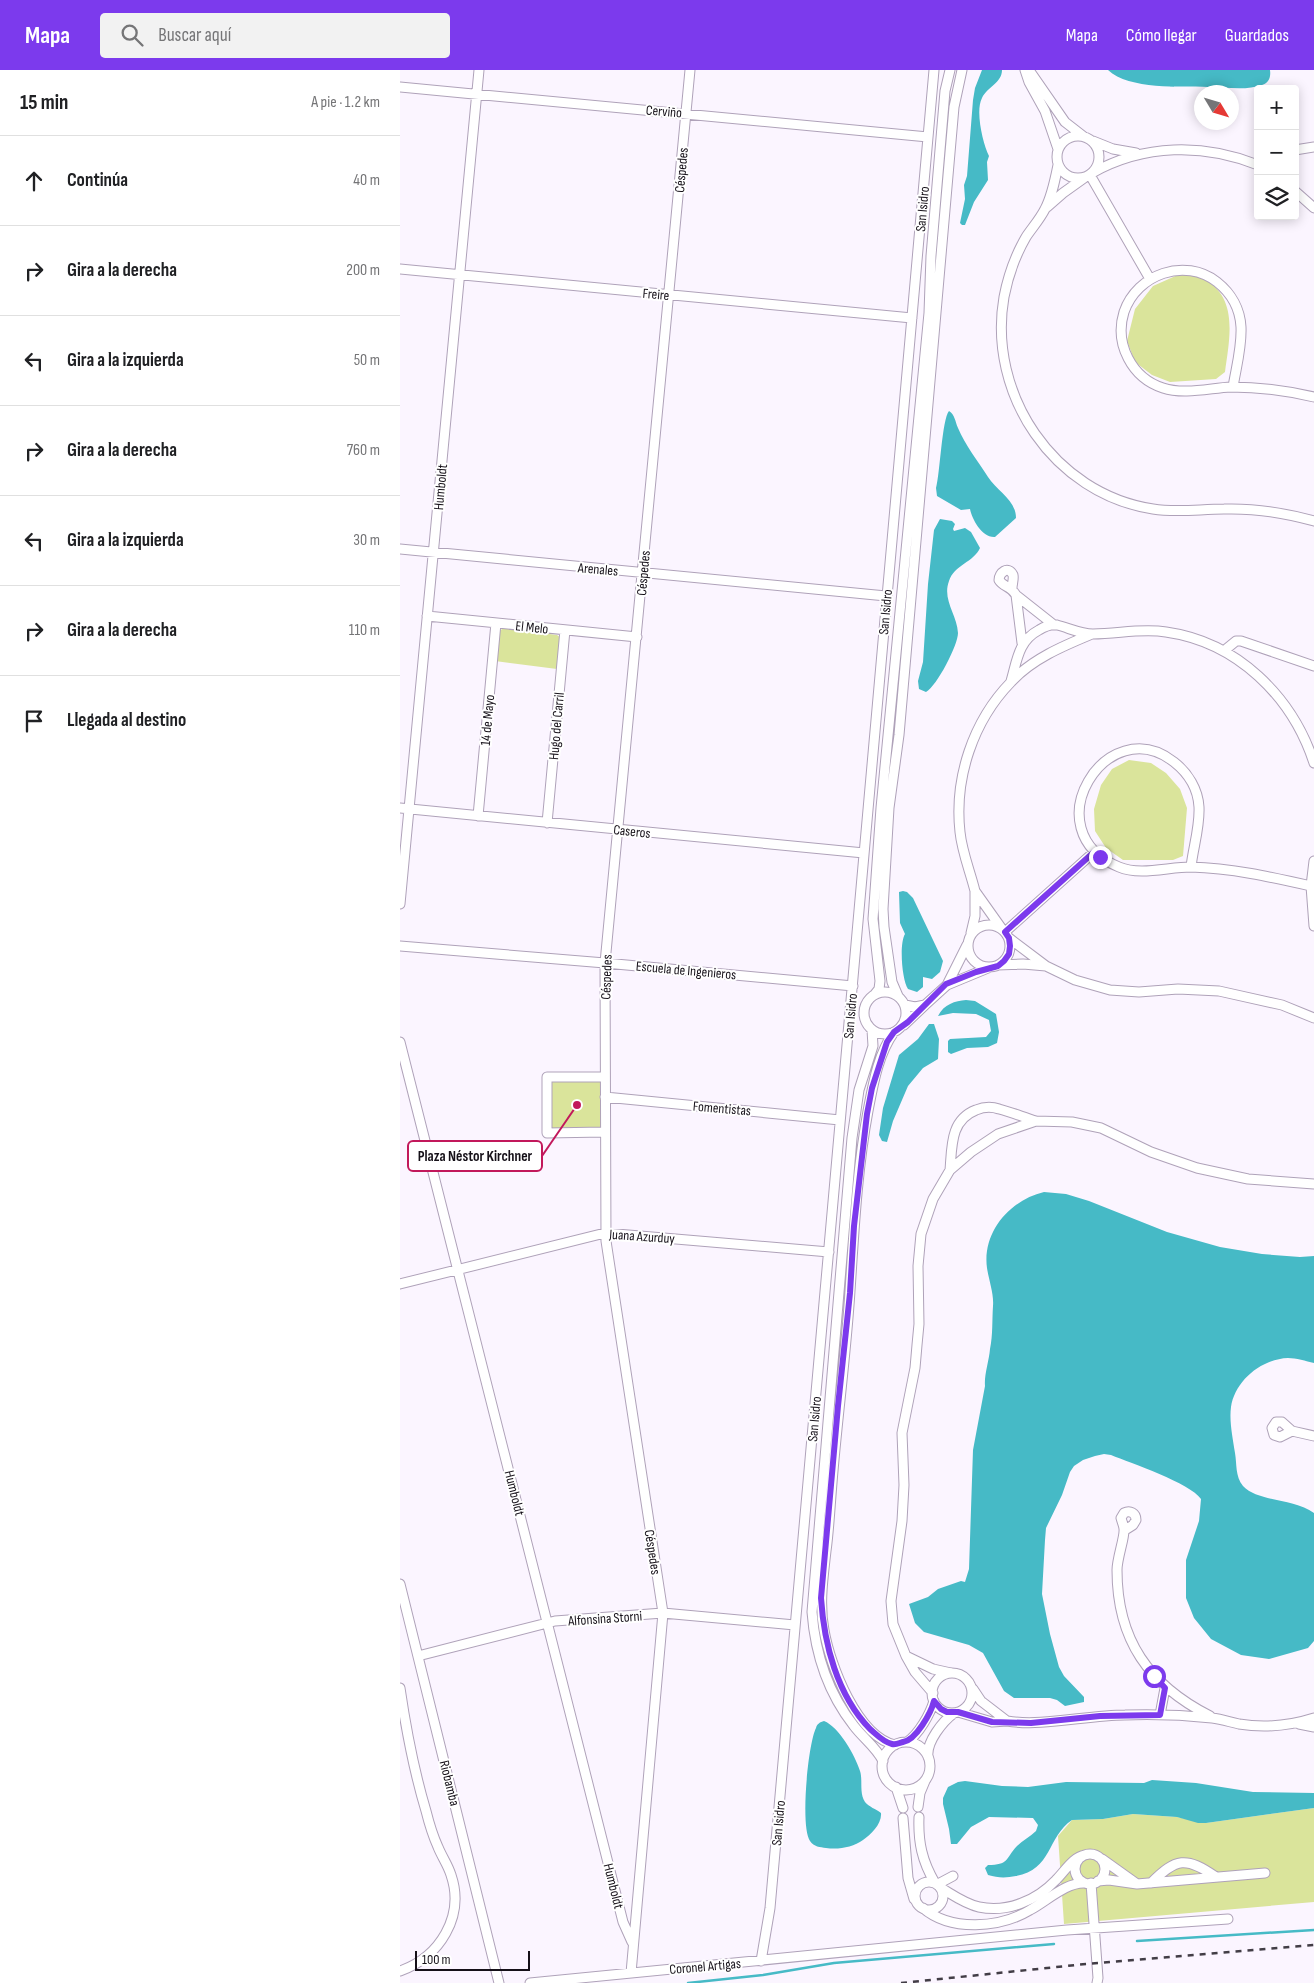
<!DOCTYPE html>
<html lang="es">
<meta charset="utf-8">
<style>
:root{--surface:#fff;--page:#f2f2f2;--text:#202124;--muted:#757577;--line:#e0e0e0;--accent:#7c3aed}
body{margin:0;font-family:"Sofia Sans Condensed",sans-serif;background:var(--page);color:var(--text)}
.controls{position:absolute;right:15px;top:15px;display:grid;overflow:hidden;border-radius:5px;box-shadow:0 2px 12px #0003}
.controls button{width:45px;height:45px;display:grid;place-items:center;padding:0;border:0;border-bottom:1px solid var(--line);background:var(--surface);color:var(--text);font:25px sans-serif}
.compass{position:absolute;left:794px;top:15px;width:45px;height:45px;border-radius:50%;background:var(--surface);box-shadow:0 2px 12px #0003;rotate:128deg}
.scale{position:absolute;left:15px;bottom:12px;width:115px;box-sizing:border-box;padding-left:5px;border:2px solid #151018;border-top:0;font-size:14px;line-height:18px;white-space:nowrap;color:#151018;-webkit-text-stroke:4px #fff;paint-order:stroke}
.stop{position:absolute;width:15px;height:15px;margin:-11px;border:4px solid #7c3aed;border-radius:50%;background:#fff}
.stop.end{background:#7c3aed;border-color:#fff;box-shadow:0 1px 5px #0008}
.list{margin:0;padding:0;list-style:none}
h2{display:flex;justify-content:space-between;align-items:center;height:65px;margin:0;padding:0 20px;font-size:21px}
h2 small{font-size:16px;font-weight:400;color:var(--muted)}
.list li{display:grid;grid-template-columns:32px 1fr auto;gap:15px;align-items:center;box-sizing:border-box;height:90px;padding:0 20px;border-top:1px solid var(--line)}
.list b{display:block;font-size:19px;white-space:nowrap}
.list em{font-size:16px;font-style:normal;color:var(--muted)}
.icon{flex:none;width:28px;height:28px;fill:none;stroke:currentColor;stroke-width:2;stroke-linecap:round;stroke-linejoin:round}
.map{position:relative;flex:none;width:914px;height:1913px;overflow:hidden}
header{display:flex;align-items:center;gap:30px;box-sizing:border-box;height:70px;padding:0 25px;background:var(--accent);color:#fff}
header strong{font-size:24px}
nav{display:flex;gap:28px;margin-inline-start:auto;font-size:18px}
.search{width:350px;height:45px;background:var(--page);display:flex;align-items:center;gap:12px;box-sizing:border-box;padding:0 18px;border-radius:5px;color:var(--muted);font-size:19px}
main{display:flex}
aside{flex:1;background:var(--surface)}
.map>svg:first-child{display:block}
</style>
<header>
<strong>Mapa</strong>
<div class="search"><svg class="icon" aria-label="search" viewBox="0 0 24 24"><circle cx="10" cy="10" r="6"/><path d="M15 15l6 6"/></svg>Buscar aquí</div>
<nav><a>Mapa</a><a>Cómo llegar</a><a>Guardados</a></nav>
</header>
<main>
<aside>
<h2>15 min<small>A pie · 1.2 km</small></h2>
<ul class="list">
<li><svg class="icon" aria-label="ahead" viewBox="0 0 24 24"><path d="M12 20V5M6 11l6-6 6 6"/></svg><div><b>Continúa</b></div><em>40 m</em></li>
<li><svg class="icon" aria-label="right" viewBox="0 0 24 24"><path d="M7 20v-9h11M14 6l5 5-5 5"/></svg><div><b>Gira a la derecha</b></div><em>200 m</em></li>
<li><svg class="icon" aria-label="left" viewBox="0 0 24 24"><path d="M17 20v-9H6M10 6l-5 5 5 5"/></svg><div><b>Gira a la izquierda</b></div><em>50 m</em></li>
<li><svg class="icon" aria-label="right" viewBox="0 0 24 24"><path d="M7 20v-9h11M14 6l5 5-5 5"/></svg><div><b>Gira a la derecha</b></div><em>760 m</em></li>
<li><svg class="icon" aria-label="left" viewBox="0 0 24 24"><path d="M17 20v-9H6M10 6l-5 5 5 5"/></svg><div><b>Gira a la izquierda</b></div><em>30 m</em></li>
<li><svg class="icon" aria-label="right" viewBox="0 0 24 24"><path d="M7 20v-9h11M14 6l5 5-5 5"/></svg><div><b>Gira a la derecha</b></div><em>110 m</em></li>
<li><svg class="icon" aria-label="arrive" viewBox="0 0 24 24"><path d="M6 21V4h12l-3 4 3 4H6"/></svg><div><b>Llegada al destino</b></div></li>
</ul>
</aside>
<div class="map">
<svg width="914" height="1913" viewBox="0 0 914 1913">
<rect width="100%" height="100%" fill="#fbf5ff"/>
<path fill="#dae49b" d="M780 204C788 205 800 206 806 210 839 230 829 271 825 302L816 309 770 312 752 305 735 292 727 271 735 239 753 216Z
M104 558 157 565 161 568 157 599 95 591 99 561Z
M729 690 751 693 766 703 780 719 787 738 783 786 773 790H723L706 778 695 761 694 739 701 715 712 699Z
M152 1010H202L201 1059H152Z
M914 1738V1832L664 1854 658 1766 672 1750 703 1749 733 1744 777 1747 806 1753Z"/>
<path fill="#46bac6" d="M582 0H602C602 13 587 17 582 28 575 41 583 74 589 86L587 92 588 110 574 132 565 155H562L560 153 565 129 564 115 567 106 573 30 575 18Z
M708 0H870C871 7 869 13 862 15 846 21 825 17 808 17 781 16 729 20 708 0Z
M549 341C555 345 555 351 558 358 565 375 578 391 588 407 597 421 616 430 616 448L595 467C582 468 572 449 570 439L561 440 537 426 536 418C540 404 542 349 549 341Z
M540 449 552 451 555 454 553 459 554 461 565 458 571 462 580 478C574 492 554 495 549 511 542 530 557 544 558 563 558 575 537 616 526 622L519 619 518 611 523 592 528 514 534 460Z
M503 821 507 822 513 828 543 891 540 902 532 909 523 907V917L517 922 508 919C502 910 499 874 505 864L500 853 499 822Z
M566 930 575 931 596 944 599 962 597 973 588 977 567 978 551 984 548 982V971L550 969 586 967 591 961 589 950 576 944 553 943 538 946C544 934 555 931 566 930Z
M529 954H534L539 969 538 989 523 998 508 1016 493 1051 487 1072 482 1071 479 1065 483 1038 499 985 518 969Z
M644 1122 666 1124 689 1131 767 1162 820 1177 862 1184 900 1187 914 1186V1293C906 1291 896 1288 888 1288 861 1289 835 1311 831 1337 829 1352 833 1369 835 1383 837 1394 835 1406 843 1416 858 1432 893 1428 914 1443V1571L908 1578 869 1589 841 1585 811 1569 794 1548 786 1528V1490L799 1451 801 1429C790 1413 731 1393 711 1385L704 1384 695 1386 683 1390 674 1396 670 1402 662 1425 646 1458 645 1470 642 1524 650 1564 659 1597 664 1606 684 1627V1632L665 1636 657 1630 650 1628H614L604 1621 583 1583 569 1575 524 1562 515 1553 509 1534 528 1527 538 1519 561 1511 565 1512 569 1499 573 1380 585 1316C584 1305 589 1291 590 1279 593 1265 592 1250 593 1236 594 1224 589 1211 587 1198 582 1162 610 1130 644 1122Z
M424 1651C439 1657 455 1685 460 1701 463 1710 459 1723 465 1732 469 1737 476 1739 481 1743 482 1754 471 1764 463 1770 453 1777 439 1780 426 1778 420 1777 414 1777 410 1771 400 1757 408 1674 416 1658 417 1654 420 1652 424 1651Z
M752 1710 796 1713 853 1722 914 1723V1738L806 1753H798L777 1747 733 1744 703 1749 672 1750C647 1767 652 1800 616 1806 606 1808 598 1808 588 1805L585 1798 588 1795C609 1795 605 1789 617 1776 623 1770 630 1767 636 1761L638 1755 633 1748 589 1747 571 1757 557 1774H551L549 1759 543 1734V1728L548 1717 558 1712 565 1711 602 1716 628 1717 666 1712 744 1713Z"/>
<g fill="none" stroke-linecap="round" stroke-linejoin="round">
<path stroke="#46bac6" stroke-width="2.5" d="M737 1871 914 1860
M288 1913 363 1905 434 1893 654 1874"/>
<defs>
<path id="minor" d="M625 0 629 12 645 41 658 79
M629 0 665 52 683 66
M0 17 528 67
M657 87a21 21 0 1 1 42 0a21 21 0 1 1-42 0Z
M693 71 713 79 736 83
M895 80 914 77
M658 95C655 110 652 126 645 139 640 149 632 158 626 167 615 186 608 206 604 227 587 324 654 424 753 439 777 443 800 439 824 439 855 438 885 443 914 451
M692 103C744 74 803 73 858 95
M690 105 750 209
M895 121 914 138
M647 137 663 123 684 108
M0 199 512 248
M833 317C836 298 842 277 841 257 840 239 831 223 817 212 785 187 737 204 724 242 714 274 732 308 763 318 784 325 810 318 831 317 858 317 888 321 914 327
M0 479 486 526
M612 518C612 514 614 509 613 505 608 495 599 503 599 510 603 517 611 516 616 525
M27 546 237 567
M622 573 616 525 654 555
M825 580 836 571H841L914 596
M611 611C617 591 618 571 639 560 644 557 651 554 657 555 669 558 681 564 693 564 718 564 741 558 766 562 837 572 892 626 914 693
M0 738 464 783
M78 746 96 553
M147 753 165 560
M914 791 911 816 914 856
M791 797C793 778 800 757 799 737 798 719 788 703 774 692 707 639 631 761 719 797 740 806 768 797 791 797 831 798 871 807 911 816
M575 821C570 801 562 782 560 762 554 708 573 651 611 612 632 589 663 576 692 564
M0 834 79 0
M568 876a21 21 0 1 1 42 0a21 21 0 1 1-42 0Z
M605 862 694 782
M571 863 575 846V821L602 859
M567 875 547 915 588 898
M0 876 205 893 453 916
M598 895 623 894 646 896 609 868
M646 896 675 910 710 920 739 922 778 919 819 921 882 935 914 948
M464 943a21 21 0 1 1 42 0a21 21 0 1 1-42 0Z
M475 924 479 919 480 911 473 849 481 738 529 243 531 186 545 21 550 0
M498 926 492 912 484 857 483 839 489 738 499 665 554 37 562 0
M525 935 547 915
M504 955 525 935 515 937 505 935
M472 960 473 976 459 1020 452 1068 412 1542C415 1582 428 1623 454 1656 463 1668 476 1677 483 1691
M494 962C478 984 473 1015 468 1041 457 1100 454 1161 450 1221 446 1285 437 1349 432 1413 430 1436 429 1459 426 1481 423 1508 419 1534 424 1560 430 1595 457 1666 495 1675
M0 972 223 1852 232 1872
M205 1027 440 1050
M204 1062 147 1063V1007H205
M550 1100C552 1077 550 1050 576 1040 583 1037 591 1036 599 1039 611 1042 623 1047 636 1051
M0 1214 205 1163 429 1182
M892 1361 880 1367 874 1365 872 1358 876 1352H882L892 1361 914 1366
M725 1460 733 1455 736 1450C736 1443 730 1440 724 1443L721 1448C722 1452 724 1456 724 1459 725 1467 717 1488 717 1500 717 1570 749 1615 810 1646
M0 1514 99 1913
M18 1586 155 1551 263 1543 395 1555
M506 1586 493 1554 491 1531 502 1451 504 1415 502 1363 515 1298 517 1275 519 1254 518 1196 521 1164 533 1129 550 1100 571 1082 598 1064 636 1051 672 1052 701 1058 751 1082 797 1098 848 1109 914 1114
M532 1623a20 20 0 1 1 40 0a20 20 0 1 1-40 0Z
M0 1618C6 1659 14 1701 26 1741 29 1753 33 1766 38 1777 42 1787 48 1795 51 1805 65 1846 40 1887 0 1901
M533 1623 515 1602 506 1586 533 1599 551 1603
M558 1642 592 1652 607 1651 581 1631 573 1619
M760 1645 765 1618
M607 1651C642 1657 687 1645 725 1645 754 1644 783 1645 812 1648 821 1649 830 1652 839 1654 864 1658 889 1656 914 1648
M899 1654 914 1657
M507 1672C519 1664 530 1644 534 1631
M482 1696a24 24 0 1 1 48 0a24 24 0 1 1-48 0Z
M528 1687C526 1672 543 1651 554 1643
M496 1717 503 1738
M518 1737 520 1723 525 1711
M519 1747C518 1772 522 1791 535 1813
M503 1748 508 1808 514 1829
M675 1799a15 15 0 1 1 30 0a15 15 0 1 1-30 0Z
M698 1811 709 1810 737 1814 702 1789
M515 1826a14 14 0 1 1 28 0a14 14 0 1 1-28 0Z
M691 1813 698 1908 697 1913
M751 1813C776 1788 786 1786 816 1807
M538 1814 553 1806
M737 1814 865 1803
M541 1818C553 1825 565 1834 579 1837 608 1843 637 1830 656 1810 665 1801 673 1787 685 1785
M523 1838C551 1862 600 1858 630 1840 647 1831 666 1812 685 1813
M361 1891 370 1838 534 0
M231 1903 263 1543 206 1171 205 893 290 0
M130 1913 667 1860 828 1849"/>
</defs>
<use href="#minor" stroke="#afa2b9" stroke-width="11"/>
<use href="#minor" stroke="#fff" stroke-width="9"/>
<path stroke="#423d46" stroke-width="2.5" stroke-dasharray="6 6" stroke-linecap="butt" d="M501 1913 686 1894 914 1875"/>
</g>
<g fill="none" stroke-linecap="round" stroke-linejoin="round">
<path stroke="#7c3aed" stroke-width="6" d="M700 787 694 782 605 862 609 868 610 876 609 884 604 891 598 896 576 902 546 914 508 952 494 962 487 972 472 1018 467 1044 454 1156 450 1223 438 1336 421 1528C424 1574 437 1625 470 1659 477 1665 483 1672 492 1674 496 1675 499 1673 503 1672 516 1670 531 1643 534 1631L541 1639 547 1642H558L592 1652 631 1653 700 1646 760 1645 765 1618 754 1606"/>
</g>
<g text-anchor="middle" stroke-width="4" stroke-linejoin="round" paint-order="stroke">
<g font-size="14" fill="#151018" stroke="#fff">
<text transform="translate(264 41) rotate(5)" y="5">Cerviño</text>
<text transform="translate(281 100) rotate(-85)" y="5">Céspedes</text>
<text transform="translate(522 139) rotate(-85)" y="5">San Isidro</text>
<text transform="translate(256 224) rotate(5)" y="5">Freire</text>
<text transform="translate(40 417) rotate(-85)" y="5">Humboldt</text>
<text transform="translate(198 499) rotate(5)" y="5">Arenales</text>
<text transform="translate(243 503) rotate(-85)" y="5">Céspedes</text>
<text transform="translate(485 542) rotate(-85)" y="5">San Isidro</text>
<text transform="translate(132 557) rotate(6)" y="5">El Melo</text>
<text transform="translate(87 650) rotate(-85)" y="5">14 de Mayo</text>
<text transform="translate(156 656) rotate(-85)" y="5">Hugo del Carril</text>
<text transform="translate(232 761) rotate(6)" y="5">Caseros</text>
<text transform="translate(286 900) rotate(5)" y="5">Escuela de Ingenieros</text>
<text transform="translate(206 907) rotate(-88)" y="5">Céspedes</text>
<text transform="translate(450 946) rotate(-85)" y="5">San Isidro</text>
<text transform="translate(322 1038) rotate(5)" y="5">Fomentistas</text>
<text transform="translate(242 1166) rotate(4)" y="5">Juana Azurduy</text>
<text transform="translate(414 1349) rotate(-85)" y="5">San Isidro</text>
<text transform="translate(115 1423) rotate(76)" y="5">Humboldt</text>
<text transform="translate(253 1482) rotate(81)" y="5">Céspedes</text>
<text transform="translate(205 1548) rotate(-4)" y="5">Alfonsina Storni</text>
<text transform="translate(50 1713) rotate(76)" y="5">Riobamba</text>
<text transform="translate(378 1753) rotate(-85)" y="5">San Isidro</text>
<text transform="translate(214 1816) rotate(76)" y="5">Humboldt</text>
<text transform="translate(305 1896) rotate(-5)" y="5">Coronel Artigas</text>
</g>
</g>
<path fill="none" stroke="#c2185b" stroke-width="2" d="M177 1035L142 1086"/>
<circle fill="#c2185b" stroke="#fff" stroke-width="2" cx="177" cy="1035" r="5"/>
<rect fill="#fff" stroke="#c2185b" stroke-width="2" x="8" y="1071" width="134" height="30" rx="5"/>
<g font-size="15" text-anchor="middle" font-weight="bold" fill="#151018">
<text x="75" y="1091">Plaza Néstor Kirchner</text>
</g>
</svg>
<div class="controls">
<button>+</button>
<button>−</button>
<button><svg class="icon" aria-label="layers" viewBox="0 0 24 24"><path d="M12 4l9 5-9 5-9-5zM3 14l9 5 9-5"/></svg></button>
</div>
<svg class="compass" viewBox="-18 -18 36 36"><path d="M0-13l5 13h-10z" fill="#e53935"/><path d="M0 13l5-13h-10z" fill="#757577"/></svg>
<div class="scale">100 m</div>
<div class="stop" style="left:754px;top:1606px"></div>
<div class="stop end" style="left:700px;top:787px"></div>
</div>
</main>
